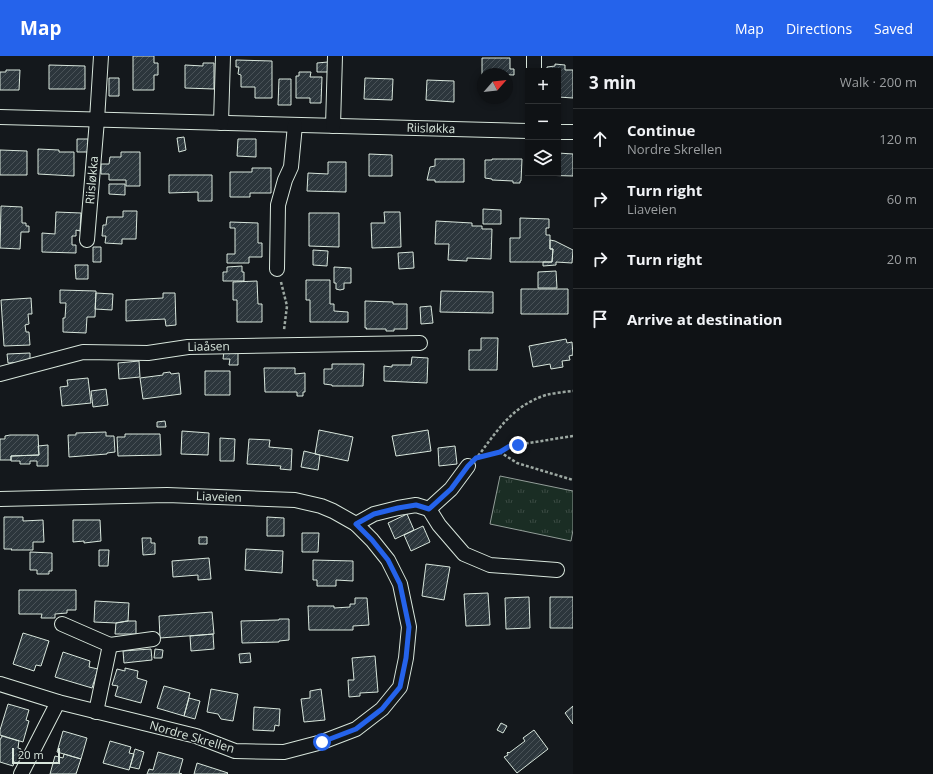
<!DOCTYPE html>
<meta charset="utf-8">
<style>
:root{--surface:#0f1215;--page:#1d2022;--text:#f1f3f6;--muted:#9b9ea0;--line:#2f3234;--accent:#2563eb}
body{margin:0;font-family:"Open Sans",sans-serif;background:var(--page);color:var(--text)}
.controls{position:absolute;right:12px;top:12px;display:grid;overflow:hidden;border-radius:0px;box-shadow:0 2px 6px #0003}
.controls button{width:36px;height:36px;display:grid;place-items:center;padding:0;border:0;border-bottom:1px solid var(--line);background:var(--surface);color:var(--text);font:20px sans-serif}
.compass{position:absolute;left:477px;top:12px;width:36px;height:36px;border-radius:50%;background:var(--surface);box-shadow:0 2px 6px #0003;rotate:62deg}
.scale{position:absolute;left:12px;bottom:10px;width:48px;box-sizing:border-box;padding-left:4px;border:2px solid #d8e6dc;border-top:0;font-size:11px;line-height:14px;white-space:nowrap;color:#d8e6dc;-webkit-text-stroke:3px #14181c;paint-order:stroke}
.stop{position:absolute;width:12px;height:12px;margin:-9px;border:3px solid #2563eb;border-radius:50%;background:#fff}
.stop.end{background:#2563eb;border-color:#fff;box-shadow:0 1px 4px #0008}
.list{margin:0;padding:0;list-style:none}
h2{display:flex;justify-content:space-between;align-items:center;height:52px;margin:0;padding:0 16px;font-size:17px}
h2 small{font-size:13px;font-weight:400;color:var(--muted)}
.list li{display:grid;grid-template-columns:26px 1fr auto;gap:12px;align-items:center;box-sizing:border-box;height:60px;padding:0 16px;border-top:1px solid var(--line)}
.list b{display:block;font-size:15px;white-space:nowrap}
.list p{margin:0;font-size:13px;white-space:nowrap;color:var(--muted)}
.list em{font-size:13px;font-style:normal;color:var(--muted)}
.icon{flex:none;width:22px;height:22px;fill:none;stroke:currentColor;stroke-width:2;stroke-linecap:round;stroke-linejoin:round}
.map{position:relative;flex:none;width:573px;height:718px;overflow:hidden}
header{display:flex;align-items:center;gap:24px;box-sizing:border-box;height:56px;padding:0 20px;background:var(--accent);color:#fff}
header strong{font-size:19px}
nav{display:flex;gap:22px;margin-inline-start:auto;font-size:14px}
main{display:flex}
aside{flex:1;background:var(--surface)}
.map>svg:first-child{display:block}
</style>
<header>
<strong>Map</strong>
<nav><a>Map</a><a>Directions</a><a>Saved</a></nav>
</header>
<main>
<div class="map">
<svg width="573" height="718" viewBox="0 0 573 718">
<defs>
<pattern id="grass-tufts" width="24" height="20" patternUnits="userSpaceOnUse"><rect width="24" height="20" fill="#1a2d24"/><path d="M3 7l-1-3M5 7V3M7 7l1-3M15 17l-1-3M17 17v-4M19 17l1-3" fill="none" stroke="#3b4b43"/></pattern>
<pattern id="building-hatch" width="6" height="6" patternUnits="userSpaceOnUse"><rect width="6" height="6" fill="#2c363c"/><path d="M-1 1l2-2M0 6l6-6M5 7l2-2" fill="none" stroke="#4a5358"/></pattern>
</defs>
<rect width="100%" height="100%" fill="#14181c"/>
<path fill="url(#grass-tufts)" stroke="#939e99" d="M500 420 573 435V474L571 485 490 468Z"/>
<path fill="url(#building-hatch)" stroke="#d8e6dc" d="M133 0H154V7H158V19H154V34H133Z
M482 2H510V13H514V19L483 18 482 27Z
M236 4 272 5V42H255V31H241V19L238 18 239 11H236Z
M328 6V16H317V7Z
M203 7H214V33L185 32V9L203 10Z
M555 8 565 9V14H573V42L558 41V15H547V11L555 10Z
M49 9 85 10V33H49Z
M6 14H20L19 34H0V16H6Z
M299 16H311L310 21H322L321 47H310V42H296V20H299Z
M109 22H119V40H109Z
M365 22 393 23 392 44 364 43Z
M279 23H291V49H278Z
M427 24 454 25V46L426 44Z
M184 81 186 94 179 96 177 82Z
M77 83H88V96H77Z
M238 83H256V101L237 100Z
M38 93 59 94V96H74V120L38 118Z
M0 94 27 95V119H0Z
M121 96H140V130H126V124H109V118H101V108H109L110 101H121Z
M558 97 573 98V120L539 119 540 117H558Z
M369 98 392 99V120H369Z
M435 103H464V126H435V124H427L430 111 435 110Z
M492 103H522L521 125H520V127H513V125L492 124V123L485 122V104H492Z
M328 106H346V136L307 135 308 117 328 118Z
M252 112H271V137H250V141H230V116H252Z
M169 119H212V145H198V136L169 137Z
M109 128H125V139L109 138Z
M1 150 22 151V167H26V170H29V176H21L20 193 0 192Z
M483 153 501 154V168H483Z
M123 155H137L136 183H122V188L105 187 106 180H102L103 169H106L107 161H123Z
M56 156 81 157 80 175 76 174V180H72V189H76V197L42 196V177L55 178Z
M384 156H400L401 191 372 192 371 167H385Z
M309 157H339V191L309 190Z
M520 162 549 163V172H546V179H550V193H553L552 206H510V182H520Z
M436 165 472 167V170H482V173H492L491 203 467 202V205L448 204 449 188H435Z
M230 166 258 167V187H262V201H249V207H227V198H235V172H230Z
M550 184 555 185 573 194 572 207 556 206V209L543 210V206H552L553 193H550Z
M93 191H101V206H93Z
M313 194 328 195 327 210 313 209Z
M413 196 414 212 399 213 398 197Z
M75 209H88V223H76Z
M242 210V216H244V225H223V216H227V211Z
M334 211 351 212V227H344V233L340 234 336 233V227H334Z
M556 215 557 232H538V216Z
M306 224H330V248H334V255L348 256V266H310V244H306Z
M257 225 258 248H262V266H237V244H233V226Z
M521 233H568V258H521Z
M60 234 96 235 95 261H87L86 277 63 276V262H65L66 247H60Z
M441 235 493 236V257L440 256Z
M96 237 113 238 112 254 95 253Z
M163 237H175L176 269 166 270 165 263 126 265V244L163 242Z
M31 242 32 258H28L29 268 25 269 26 276H29L30 289 4 290 1 244Z
M365 245 393 246V248H407V273H394V275H386V273H366L367 272H365Z
M431 250 433 267 421 268 420 251Z
M481 282H498L497 314H469V294H481Z
M566 283 567 287 572 286 573 299 569 300 570 304 562 305 563 311 551 313 550 308 533 311 529 290Z
M224 295 238 296V309H229L230 303H223Z
M30 297V306L8 307 7 298Z
M412 301 428 302 427 327 384 325V310L392 311V309H411Z
M139 305 140 321 119 323 118 307Z
M332 308H364L363 330H332V329L324 328V313H332Z
M264 312H295V318L305 317V336H303V340H297V336H265Z
M205 315H230V339H205Z
M170 316 171 318 179 317 181 338 143 343 140 322 163 319V317Z
M88 322 91 347 62 350 60 331 68 330 67 324Z
M106 333 108 349 93 351 91 335Z
M165 365 166 371H157V366Z
M319 374 353 381 348 405 315 398Z
M428 374 431 395 396 400 392 380Z
M182 375 209 377 208 399 181 398Z
M106 376V380H114L115 396 107 397V398L69 401 68 379H76V377Z
M125 378H160L161 399 118 400 117 381H125Z
M10 379H38L39 399 11 400V404H0V383H5V380Z
M220 382 235 383 234 405H220Z
M249 383 270 384 269 391 292 393 291 414 280 413 281 410 247 408Z
M48 389V410H37V405H30V408H20V405H11V400L39 399 38 390Z
M455 390 457 408 439 410 438 392Z
M304 395 320 399 318 414 301 411Z
M407 458 414 474 395 483 388 467Z
M4 461H23V465L43 464 44 486H33V494H11L12 493H4Z
M267 461 284 462V480H267Z
M73 464H100L101 485 84 487V485L73 486Z
M423 470 430 486 411 495 404 479Z
M302 477H319L318 496H302Z
M199 481H207V488H199Z
M142 482H151V487H155V498L143 499Z
M246 493 283 495 282 517 245 514Z
M99 494H109L108 510H99Z
M30 496 52 497V515H49V518H37V514H30Z
M209 502 211 523 198 524V519L173 521 172 505Z
M313 504 353 505V525L336 524V530H317V524H313Z
M426 508 450 511 444 544 422 540Z
M19 534H76V554H67V557L55 558V562H41L42 558H19Z
M488 537 490 569 466 570 464 538Z
M529 541 530 572 506 573 505 542Z
M550 541H573V572H550Z
M355 542H367L369 569 353 570V574H309L308 550H334V552L350 551V548H355Z
M95 545 129 547 128 565 116 567 94 566Z
M212 556 214 578 160 582 159 560Z
M279 563H289V584L279 585V586L242 587 241 565 279 564Z
M127 565H136V578H115L116 567Z
M23 577 49 585 41 610 36 609 34 615 13 608Z
M213 578 214 593 191 595 190 580Z
M151 593 152 604 124 607 123 595Z
M155 593 163 594 162 602H154Z
M63 596 90 605 89 611 98 613 92 632 55 621Z
M250 597 251 606 240 607 239 598Z
M375 600 378 636 360 637V640L349 641 348 624H354L352 602Z
M125 612 138 615 137 622 147 625 141 647 115 640 118 630 112 629 117 613 125 615Z
M164 630 190 637 184 660 157 652Z
M211 633 238 638 233 665 221 663 218 658 207 656Z
M321 633 325 664 304 666 301 643 310 642V635Z
M189 642 200 645 195 663 184 660Z
M8 648 29 654 26 664 29 665 23 686 0 679V674Z
M573 650V668L565 657Z
M254 651 280 653 279 670 275 669 274 675 253 674Z
M501 667 507 670 503 677 497 674Z
M534 674 548 693 517 717 504 701 508 699 507 697 508 696 509 697 525 685 523 682Z
M63 675 87 682 81 703 57 696Z
M2 680 19 685 18 692 21 693 18 703 23 704 22 709 14 706 13 710 0 706V684Z
M110 685 131 691 129 697 134 698 129 714 103 707Z
M135 693 144 696 139 713 130 711Z
M158 696 183 703 179 717 182 718H147L149 713 153 714Z
M64 698 81 703 76 718H50L55 700 63 702Z
M197 707 228 717 227 718H194Z"/>
<g fill="none" stroke-linecap="round" stroke-linejoin="round">
<defs>
<g id="minor">
<path d="M534 15V0"/>
<path id="s1" d="M0 61 528 75"/>
<path d="M221 67 223 0"/>
<path d="M333 70 335 0"/>
<path d="M558 76H573"/>
<path id="s2" d="M87 184 97 64 101 0"/>
<path d="M277 213 278 149 285 124 291 111 295 69"/>
<path id="s3" d="M0 318 83 296 148 297 188 291 420 287"/>
<path id="s4" d="M0 443 167 439 295 444 321 450 333 455 356 468 372 484 388 504 400 528 409 571 406 602 400 631 382 653 356 673 322 686 284 696 235 695 196 680 58 646 0 628"/>
<path d="M429 453 439 469 464 498 490 509 557 514"/>
<path d="M356 468 374 458 398 452 416 449 429 453 451 433 468 410"/>
<path d="M62 568 110 589 96 656"/>
<path d="M110 589 153 583"/>
<path d="M21 718 58 646"/>
</g>
</defs>
<use href="#minor" stroke="#d8e6dc" stroke-width="16"/>
<path stroke="#9da8a2" stroke-width="2.5" stroke-dasharray="3 2" stroke-linecap="butt" d="M281 226 287 250 284 274
M573 380 510 390 500 396 517 407 573 424
M478 400C498 374 512 350 546 339 554 337 564 336 573 335
M479 402 500 396"/>
<use href="#minor" stroke="#14181c" stroke-width="14"/>
</g>
<g fill="none" stroke-linecap="round" stroke-linejoin="round">
<path stroke="#2563eb" stroke-width="5" d="M322 686 356 673 382 653 400 631 406 602 409 571 400 528 388 504 372 484 356 468 374 458 398 452 416 449 429 453 451 433 468 410 476 402 500 396 510 390 518 389"/>
</g>
<g text-anchor="middle" stroke-width="3" stroke-linejoin="round" paint-order="stroke">
<g font-size="12" fill="#d8e6dc" stroke="#14181c">
<text dy="4" stroke="none"><textPath href="#s1" startOffset="431">Riisløkka</textPath></text>
<text dy="4" stroke="none"><textPath href="#s2" startOffset="60">Riisløkka</textPath></text>
<text dy="4" stroke="none"><textPath href="#s3" startOffset="212">Liaåsen</textPath></text>
<text dy="4" stroke="none"><textPath href="#s4" startOffset="219">Liaveien</textPath></text>
<text transform="translate(192 681) rotate(16)" y="4">Nordre Skrellen</text>
</g>
</g>
</svg>
<div class="controls">
<button>+</button>
<button>−</button>
<button><svg class="icon" aria-label="layers" viewBox="0 0 24 24"><path d="M12 4l9 5-9 5-9-5zM3 14l9 5 9-5"/></svg></button>
</div>
<svg class="compass" viewBox="-18 -18 36 36"><path d="M0-13l5 13h-10z" fill="#e53935"/><path d="M0 13l5-13h-10z" fill="#9b9ea0"/></svg>
<div class="scale">20 m</div>
<div class="stop" style="left:322px;top:686px"></div>
<div class="stop end" style="left:518px;top:389px"></div>
</div>
<aside>
<h2>3 min<small>Walk · 200 m</small></h2>
<ul class="list">
<li><svg class="icon" aria-label="ahead" viewBox="0 0 24 24"><path d="M12 20V5M6 11l6-6 6 6"/></svg><div><b>Continue</b><p>Nordre Skrellen</p></div><em>120 m</em></li>
<li><svg class="icon" aria-label="right" viewBox="0 0 24 24"><path d="M7 20v-9h11M14 6l5 5-5 5"/></svg><div><b>Turn right</b><p>Liaveien</p></div><em>60 m</em></li>
<li><svg class="icon" aria-label="right" viewBox="0 0 24 24"><path d="M7 20v-9h11M14 6l5 5-5 5"/></svg><div><b>Turn right</b></div><em>20 m</em></li>
<li><svg class="icon" aria-label="arrive" viewBox="0 0 24 24"><path d="M6 21V4h12l-3 4 3 4H6"/></svg><div><b>Arrive at destination</b></div></li>
</ul>
</aside>
</main>
